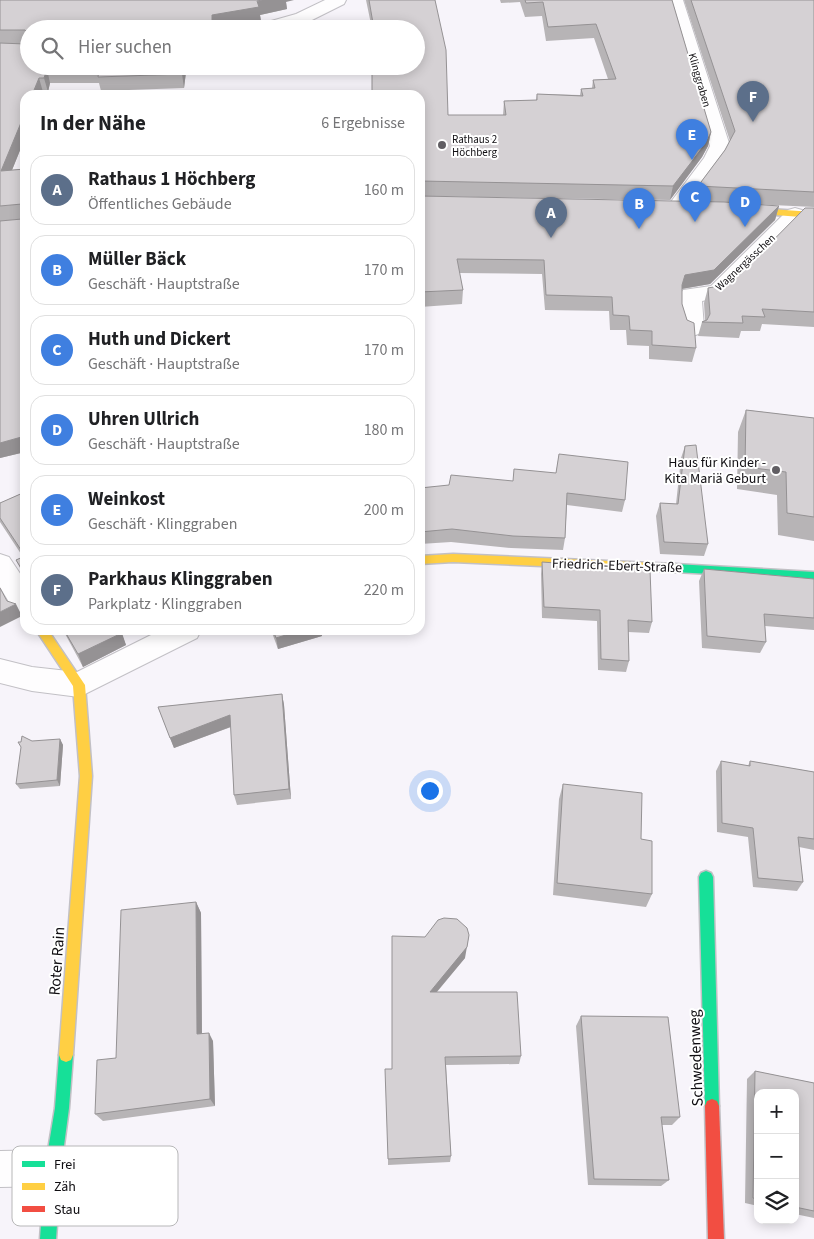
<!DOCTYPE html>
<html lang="de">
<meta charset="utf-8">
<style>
:root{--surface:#fff;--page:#f6f6f6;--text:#202124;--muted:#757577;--line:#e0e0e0;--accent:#0b8043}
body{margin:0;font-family:"Source Sans 3",sans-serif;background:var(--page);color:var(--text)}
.controls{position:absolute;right:15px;bottom:15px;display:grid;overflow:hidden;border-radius:10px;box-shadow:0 2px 12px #0003}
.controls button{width:45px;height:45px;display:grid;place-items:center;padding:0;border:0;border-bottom:1px solid var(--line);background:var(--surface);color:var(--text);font:25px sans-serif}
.you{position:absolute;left:429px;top:790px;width:18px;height:18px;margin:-12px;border:4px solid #fff;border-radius:50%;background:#1a73e8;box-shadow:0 0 0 8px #1a73e833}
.badge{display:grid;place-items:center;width:32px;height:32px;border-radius:50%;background:var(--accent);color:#fff;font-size:16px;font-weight:700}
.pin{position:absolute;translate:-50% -41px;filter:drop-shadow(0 1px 2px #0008)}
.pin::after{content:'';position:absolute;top:26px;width:18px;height:15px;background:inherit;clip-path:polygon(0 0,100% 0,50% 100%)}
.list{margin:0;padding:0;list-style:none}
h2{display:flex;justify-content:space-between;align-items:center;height:65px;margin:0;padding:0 20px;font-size:21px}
h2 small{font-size:16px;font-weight:400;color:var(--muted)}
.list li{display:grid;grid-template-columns:32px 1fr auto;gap:15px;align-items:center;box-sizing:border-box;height:70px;margin:0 10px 10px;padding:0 10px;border:1px solid var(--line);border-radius:15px}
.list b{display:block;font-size:19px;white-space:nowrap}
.list p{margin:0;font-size:16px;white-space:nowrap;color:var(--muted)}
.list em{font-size:16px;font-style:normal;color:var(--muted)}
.icon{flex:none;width:28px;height:28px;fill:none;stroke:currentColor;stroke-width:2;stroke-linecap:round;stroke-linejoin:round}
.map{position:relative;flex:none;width:814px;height:1239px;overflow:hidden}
.search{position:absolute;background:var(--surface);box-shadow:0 2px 12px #0003;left:20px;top:20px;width:405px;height:55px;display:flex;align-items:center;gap:12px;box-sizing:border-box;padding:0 18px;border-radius:28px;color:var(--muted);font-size:19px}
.panel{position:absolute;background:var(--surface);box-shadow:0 2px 12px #0003;left:20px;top:90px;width:405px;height:545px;border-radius:15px}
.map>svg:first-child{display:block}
</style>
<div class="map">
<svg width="814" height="1239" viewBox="0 0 814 1239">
<rect width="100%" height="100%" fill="#f7f4fa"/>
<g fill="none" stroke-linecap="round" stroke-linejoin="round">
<defs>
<path id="street" d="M325 0H346L344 4 308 22 283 29H255L257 25 296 14Z
M667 0H683L730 146 720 163 684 211 677 213 670 211 667 207 704 158 710 146Z
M795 208 802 210 805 214 802 218 725 297 702 301 704 328 701 333 693 336 685 333C679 324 677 299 683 290L711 286 788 210Z
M0 554 9 557 25 581V615L15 612 0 587Z
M161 630H201L197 638 79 697 32 691 0 683V659L32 667 77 672Z
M53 1150 66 1155 71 1168 66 1181 53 1186 0 1187V1151Z"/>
<path id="fast" d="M675 564 814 572V580L675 572 670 568Z
M706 871 711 873 713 877 719 1106 717 1111 712 1113 707 1111 705 1106 699 877 701 873Z
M66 1048 71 1050 73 1055 69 1108 61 1168 56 1239H40L45 1168 55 1108 59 1055 61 1050Z"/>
<path id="slow" d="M739 207 814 212V218L736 212V208Z
M453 554 675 564 680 568 675 572 453 562 420 564V556Z
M36 630H48L85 685 92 776 73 1055 71 1060 66 1062 61 1060 59 1055 80 776 73 686Z"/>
<path id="jam" d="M712 1099 717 1101 719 1106 724 1239H708L705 1106 707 1101Z"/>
</defs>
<use href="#street" stroke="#c2c0c5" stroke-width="2"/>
<use href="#fast" stroke="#c2c0c5" stroke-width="3"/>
<use href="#slow" stroke="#c2c0c5" stroke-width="3"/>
<use href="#jam" stroke="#c2c0c5" stroke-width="3"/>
<use href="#street" fill="#fefdfe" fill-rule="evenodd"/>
<use href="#fast" fill="#16e098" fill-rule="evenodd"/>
<use href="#slow" fill="#ffcf43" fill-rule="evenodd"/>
<use href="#jam" fill="#f24e42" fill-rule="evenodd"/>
</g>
<path fill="#b7b4b6" d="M0 0 286 2 287 9 260 15 261 21 214 29H29V66H213V71L186 72 184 88 101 91 99 83H50L48 92H43L42 95H25V138L12 170 25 169V452L0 458Z
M366 0H435L448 115H503L504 101 536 100 537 94 580 95 581 89 592 88 593 80 608 79 594 38 546 41 542 16 525 17 520 2 501 3 500 0H672L711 132 708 146 702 157 670 200 420 196V95L416 29H372Z
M684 0H814V207L694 201 698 186 725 150 730 141Z
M420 196 779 206 775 220 710 284 682 289V304L696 348 692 362 649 359V346L627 345 626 330H610L609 311 545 310 542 274 459 273 463 290 462 304 420 307Z
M814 208V327L762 324 760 331H741L739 338 698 336 702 322 705 320 704 303 708 288 730 284Z
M746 410 814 418V541L778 535 777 495 737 489 738 432Z
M685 446 708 544 704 556 660 554 656 516 660 503 676 504 681 458Z
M559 454 625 500 622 512 567 505 565 538 563 550 511 548 451 542 420 544V488L513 481 556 473Z
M25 492V609L21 570 16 560 23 557 0 522V503Z
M542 562 652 622 649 633 628 632 629 661 626 672 598 670 597 621 542 618 541 574Z
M704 569 814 579V630L765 626 766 642 760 653 702 648 699 581Z
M63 630H121H120L126 645 83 667Z
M271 630H321L322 636 278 649Z
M282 694 284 705 291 799 237 805 234 795 231 727 174 748 158 707Z
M60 739 63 745 60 786 20 789 16 784Z
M721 761 748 766 750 761 814 772V850L799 847 803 882 797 891 753 887 748 837 717 832 716 771Z
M563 784 641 839 652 894 646 907 553 895 559 799Z
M196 902 201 913 202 1034 213 1041 215 1106 103 1121 95 1114 116 1058Z
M425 937 465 958 437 992 521 1056 519 1064 446 1065 451 1156 450 1162 388 1165V1159L392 1069Z
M581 1016 680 1117 672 1125H662L669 1180 661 1186 588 1185 576 1026Z
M755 1071 814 1083V1218L795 1214V1093H758V1206L745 1203 747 1079Z"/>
<path fill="#959294" d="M262 0H294L286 2 287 9 260 15 261 21 212 29V15Z
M183 66H185L186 72 184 88 182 74Z
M47 69 50 83 48 92 44 78Z
M39 78 43 92 42 95H32Z
M25 113V138L6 185 1 171Z
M711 132 708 146 702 157 670 200 673 186Z
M779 206 775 220 710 284 681 289 682 285 685 275Z
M25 436V452L0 458V443Z
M25 598V609L21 601Z
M16 604 22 616 0 627V612Z
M302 630H321L322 636 278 649 276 638Z
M122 633 126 645 83 667 78 654Z
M282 694 284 705 291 799 289 789Z
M230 715 233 726 174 748 170 738Z
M60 739 63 745 60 786 57 780Z
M196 902 201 913 202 1043 197 1034Z
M469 935 465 958 429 1001 430 992Z
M209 1033 213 1041 215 1106 210 1099Z"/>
<path fill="#d5d1d4" stroke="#959294" d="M0 0H262L257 1 259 7 212 15V29H29V66H183L182 74 98 77 99 69H47L44 78H39L32 95H25V113L1 171 25 169V437V436L0 443V221L22 219V204L0 206V43L25 44 27 42V32L25 30H0Z
M369 0H435L446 50 448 115H506L504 101 537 100V94L583 96 581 89 595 88 593 80 616 79 596 24 548 27 543 2 526 3 525 0H672L711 132 706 143 673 186 420 181V95H372V66H416V29H374Z
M691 0H814V192L698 186 725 150 735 131Z
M420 196 724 202 779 206 714 270 685 275 682 285V304L687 320 694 323 696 348 652 345V331L630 330 629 316 613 315 612 297 546 295 544 260 457 259 463 290 420 292Z
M805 208H814V312L762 309 765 317 742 316 743 323 702 322 707 320 710 314 708 288 730 284Z
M746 410 814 418V517L787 513 786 472 745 467Z
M696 445 708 544 664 542 660 503 678 504 685 446Z
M559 454 628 462 625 500 567 493 565 538 513 536 452 529 420 532V488L449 485 451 475 513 481 514 469 556 473Z
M25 492V556L0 518V503Z
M25 556V598L21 601V568L16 560Z
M542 562 650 570 652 622 628 620 629 661 601 659 600 610 544 607Z
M704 569 814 579V618L764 614 766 642 707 636Z
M0 588 7 601 16 604 0 612Z
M64 630H120L122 633 78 654Z
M273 630H302L276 638Z
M282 694 289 789 234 795 230 715 170 738 158 707Z
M22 736 32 741 60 739 57 780 16 784 21 747 18 742H21Z
M721 761 750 766V761L814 772V839L798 837 803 882 758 878 753 828 722 823Z
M563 784 642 793 641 839 652 841V894L557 883Z
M196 902 197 1034 209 1033 210 1099 95 1114 97 1060 116 1058 121 910Z
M444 918 457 919 467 928 469 935 467 947 430 992H517L521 1056 445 1057 451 1156 388 1159 385 1069H392V936L425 937 438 920Z
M581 1016 668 1017 680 1117H661L669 1180 594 1179Z
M755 1071 814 1083V1211L795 1207V1093H758V1199L753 1198Z"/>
<g fill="#615e63" stroke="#fff" stroke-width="2">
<circle cx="442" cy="145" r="5"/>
<circle cx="776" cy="470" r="5"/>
</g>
<g text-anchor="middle" stroke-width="4" stroke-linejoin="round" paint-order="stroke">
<g font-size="11" fill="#100e12" stroke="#fff">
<text transform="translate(700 80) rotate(74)" y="4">Klinggraben</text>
<text transform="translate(745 262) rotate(-43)" y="4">Wagnergässchen</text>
</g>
<g font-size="11" fill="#100e12" stroke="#fff" text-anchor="start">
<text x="452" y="143">Rathaus 2<tspan x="452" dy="13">Höchberg</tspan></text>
</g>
<g font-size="14" fill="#100e12" stroke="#fff" text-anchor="end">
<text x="766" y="467">Haus für Kinder -<tspan x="766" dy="16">Kita Mariä Geburt</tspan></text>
</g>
<g font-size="14" fill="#100e12" stroke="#fff">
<text transform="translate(617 565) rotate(2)" y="5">Friedrich-Ebert-Straße</text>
</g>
<g font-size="16" fill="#100e12" stroke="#fff">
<text transform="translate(56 961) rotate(-86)" y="6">Roter Rain</text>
<text transform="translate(695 1058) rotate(-92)" y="6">Schwedenweg</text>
</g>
</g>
<rect x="12" y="1146" width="166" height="80" rx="8" fill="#fff" stroke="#b7b7b8" stroke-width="1"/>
<rect x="22" y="1161" width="23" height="6" fill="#16e098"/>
<rect x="22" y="1183" width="23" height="7" fill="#ffcf43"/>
<rect x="22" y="1206" width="23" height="6" fill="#f24e42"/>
<g font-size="14" fill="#100e12">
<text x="54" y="1169">Frei</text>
<text x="54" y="1191">Zäh</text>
<text x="54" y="1214">Stau</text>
</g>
</svg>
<div class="controls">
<button>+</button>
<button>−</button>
<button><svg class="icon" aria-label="layers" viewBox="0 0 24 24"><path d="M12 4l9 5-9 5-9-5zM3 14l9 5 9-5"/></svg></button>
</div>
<div class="you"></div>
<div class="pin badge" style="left:551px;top:238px;background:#5c6f8a">A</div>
<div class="pin badge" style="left:639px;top:229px;background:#3f7fe0">B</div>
<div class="pin badge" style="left:695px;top:222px;background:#3f7fe0">C</div>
<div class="pin badge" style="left:745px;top:227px;background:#3f7fe0">D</div>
<div class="pin badge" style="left:692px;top:160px;background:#3f7fe0">E</div>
<div class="pin badge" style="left:753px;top:122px;background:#5c6f8a">F</div>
<div class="search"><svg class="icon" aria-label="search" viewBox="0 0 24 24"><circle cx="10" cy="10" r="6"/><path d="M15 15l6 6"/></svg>Hier suchen</div>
<section class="panel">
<h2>In der Nähe<small>6 Ergebnisse</small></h2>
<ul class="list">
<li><span class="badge" style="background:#5c6f8a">A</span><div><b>Rathaus 1 Höchberg</b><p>Öffentliches Gebäude</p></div><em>160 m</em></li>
<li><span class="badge" style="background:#3f7fe0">B</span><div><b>Müller Bäck</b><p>Geschäft · Hauptstraße</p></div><em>170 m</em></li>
<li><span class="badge" style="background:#3f7fe0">C</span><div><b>Huth und Dickert</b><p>Geschäft · Hauptstraße</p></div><em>170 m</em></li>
<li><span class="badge" style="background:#3f7fe0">D</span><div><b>Uhren Ullrich</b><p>Geschäft · Hauptstraße</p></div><em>180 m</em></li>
<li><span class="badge" style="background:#3f7fe0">E</span><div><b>Weinkost</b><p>Geschäft · Klinggraben</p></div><em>200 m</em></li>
<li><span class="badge" style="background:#5c6f8a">F</span><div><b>Parkhaus Klinggraben</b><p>Parkplatz · Klinggraben</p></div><em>220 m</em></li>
</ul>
</section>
</div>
